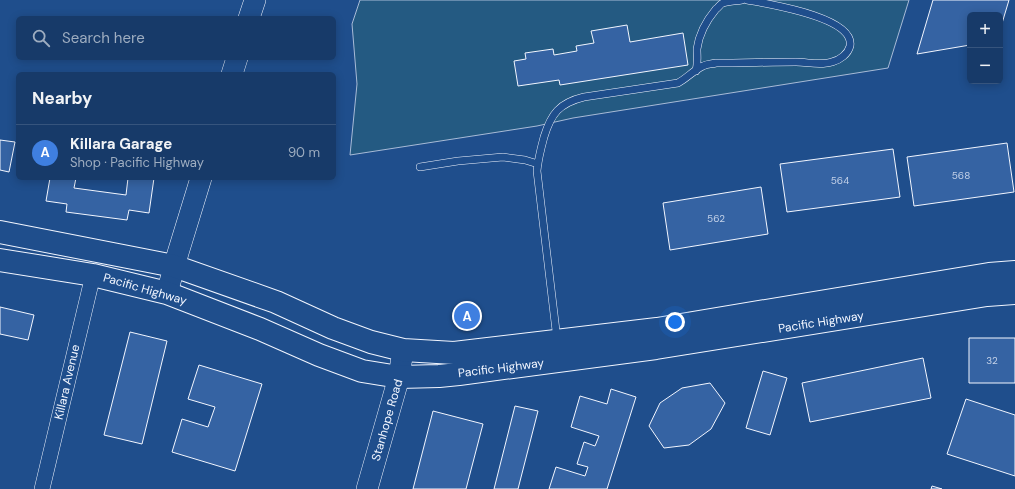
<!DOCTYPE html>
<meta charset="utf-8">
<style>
:root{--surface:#173a69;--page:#20416f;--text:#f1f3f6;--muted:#9eadc0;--line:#36547d;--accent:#ffb74d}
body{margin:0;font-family:"DM Sans",sans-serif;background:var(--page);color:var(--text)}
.controls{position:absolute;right:12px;top:12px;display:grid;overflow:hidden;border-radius:6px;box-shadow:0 2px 10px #0003}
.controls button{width:36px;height:36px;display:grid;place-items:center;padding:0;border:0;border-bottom:1px solid var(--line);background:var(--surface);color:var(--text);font:20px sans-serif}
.you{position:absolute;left:675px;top:322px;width:14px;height:14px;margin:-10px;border:3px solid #fff;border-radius:50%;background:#1a73e8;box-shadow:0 0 0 6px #1a73e833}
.badge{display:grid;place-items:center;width:26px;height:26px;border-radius:50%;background:var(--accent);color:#fff;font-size:13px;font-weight:700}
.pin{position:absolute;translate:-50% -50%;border:2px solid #fff;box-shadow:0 1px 4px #0006}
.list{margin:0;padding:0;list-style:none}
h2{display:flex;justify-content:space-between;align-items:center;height:52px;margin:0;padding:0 16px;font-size:17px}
h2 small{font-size:13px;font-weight:400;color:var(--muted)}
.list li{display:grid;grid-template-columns:26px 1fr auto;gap:12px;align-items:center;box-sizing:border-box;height:56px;padding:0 16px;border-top:1px solid var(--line)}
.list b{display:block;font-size:15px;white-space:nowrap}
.list p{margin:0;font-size:13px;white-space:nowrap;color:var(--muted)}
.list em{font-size:13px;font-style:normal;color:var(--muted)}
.icon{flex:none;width:22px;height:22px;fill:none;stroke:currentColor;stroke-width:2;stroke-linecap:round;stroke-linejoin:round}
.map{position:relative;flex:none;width:1015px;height:489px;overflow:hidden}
.search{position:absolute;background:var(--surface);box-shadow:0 2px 10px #0003;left:16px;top:16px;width:320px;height:44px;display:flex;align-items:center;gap:10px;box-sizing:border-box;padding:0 14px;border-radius:6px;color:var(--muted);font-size:15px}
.panel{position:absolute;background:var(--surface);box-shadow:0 2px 10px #0003;left:16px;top:72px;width:320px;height:108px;border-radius:6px}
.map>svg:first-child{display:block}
</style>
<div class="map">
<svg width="1015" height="489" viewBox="0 0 1015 489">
<rect width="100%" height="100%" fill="#1f4e8c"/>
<path fill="#245a82" stroke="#a8bbd7" d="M360 0H909L888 68 573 118 537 126 350 155 357 84 352 24Z"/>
<path fill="#3563a3" stroke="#f2f6ff" d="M933 0H1009L1000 30V15H970V45L917 54Z
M627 25 630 42 683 33 688 65 560 85 559 80 518 86 514 61 526 59 525 53 553 49 554 55 577 51 576 46 594 43 591 31Z
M0 140 15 142 9 172 0 170Z
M1007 143 1014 192 914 206 907 157Z
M893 149 900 197 787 212 780 164Z
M50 178H76L74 188 126 195 128 178H154L149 213 129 210 127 220 66 212 67 204 46 201Z
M761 187 768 234 670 250 663 203Z
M0 307 34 315 28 340 0 334Z
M130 332 167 341 142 444 104 435Z
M969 338H1015V383H969Z
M923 358 931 398 810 422 802 383Z
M199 365 262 384 235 471 172 452 182 419 208 427 215 407 188 399Z
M763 371 787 378 770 435 746 428Z
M710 383 725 403 711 429 689 445 664 448 649 426 660 403 682 388Z
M611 389 636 397 607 489H549L556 467 585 476 588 467 577 464 584 442 595 446 599 436 571 427 580 396 607 404Z
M966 399 1015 415V476L947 454Z
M515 406 538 411 518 489H494Z
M433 411 483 424 466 489H413Z
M932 486 942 489H931Z"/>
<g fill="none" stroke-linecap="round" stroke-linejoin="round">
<defs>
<path id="lane" d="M696 71C698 63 697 56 697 49 699 33 706 21 716 9 719 7 720 4 723 3 729 1 736 1 742 0
M420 167 458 161 503 157 525 160 538 164
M557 339 537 171C538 159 541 148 544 137 551 114 559 103 584 97L678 83C687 78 694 70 703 66 707 64 712 64 716 63 743 63 769 62 796 62 808 62 820 66 832 62 840 60 848 54 850 46 855 17 768 4 747 0"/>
<path id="street" d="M42 489 93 275"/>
<path id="secondary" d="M249 18 255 0
M232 74 237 58
M167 293 178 253 201 178
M367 489 399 377 403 350"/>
<path id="highway" d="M0 232 174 266 276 302 333 328 371 342 403 350 454 353 657 329 989 274 1015 272
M0 260 93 275 167 293 260 329 319 355 362 371 399 377 439 376 459 374 656 348 987 295 1015 293"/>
</defs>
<use href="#lane" stroke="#f2f6ff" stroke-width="8"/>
<use href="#street" stroke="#f2f6ff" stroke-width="16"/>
<use href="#secondary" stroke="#f2f6ff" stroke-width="22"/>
<use href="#highway" stroke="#f2f6ff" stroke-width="24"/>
<use href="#lane" stroke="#1f4e8c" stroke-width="7"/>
<use href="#street" stroke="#1f4e8c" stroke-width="15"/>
<use href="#secondary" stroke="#1f4e8c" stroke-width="21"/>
<use href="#highway" stroke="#1f4e8c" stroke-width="22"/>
</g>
<g text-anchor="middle" stroke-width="3" stroke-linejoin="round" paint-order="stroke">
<g font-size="10" fill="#c3d1e8">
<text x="961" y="179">568</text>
<text x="840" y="184">564</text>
<text x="716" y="222">562</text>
<text x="992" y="364">32</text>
</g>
<g font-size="12" fill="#f2f6ff" stroke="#1f4e8c">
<text transform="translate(145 289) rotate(16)" y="4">Pacific Highway</text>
<text transform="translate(821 322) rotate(-9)" y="4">Pacific Highway</text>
<text transform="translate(501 368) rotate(-7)" y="4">Pacific Highway</text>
<text transform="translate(67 382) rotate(-77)" y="4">Killara Avenue</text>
<text transform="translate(387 420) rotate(-74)" y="4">Stanhope Road</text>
</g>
</g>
</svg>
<div class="controls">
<button>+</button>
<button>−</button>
</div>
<div class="you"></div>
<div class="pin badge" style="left:467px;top:316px;background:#3f7fe0">A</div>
<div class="search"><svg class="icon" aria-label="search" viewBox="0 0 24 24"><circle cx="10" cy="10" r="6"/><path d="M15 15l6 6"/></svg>Search here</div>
<section class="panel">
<h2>Nearby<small></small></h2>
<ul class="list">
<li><span class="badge" style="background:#3f7fe0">A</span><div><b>Killara Garage</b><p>Shop · Pacific Highway</p></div><em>90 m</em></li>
</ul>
</section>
</div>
